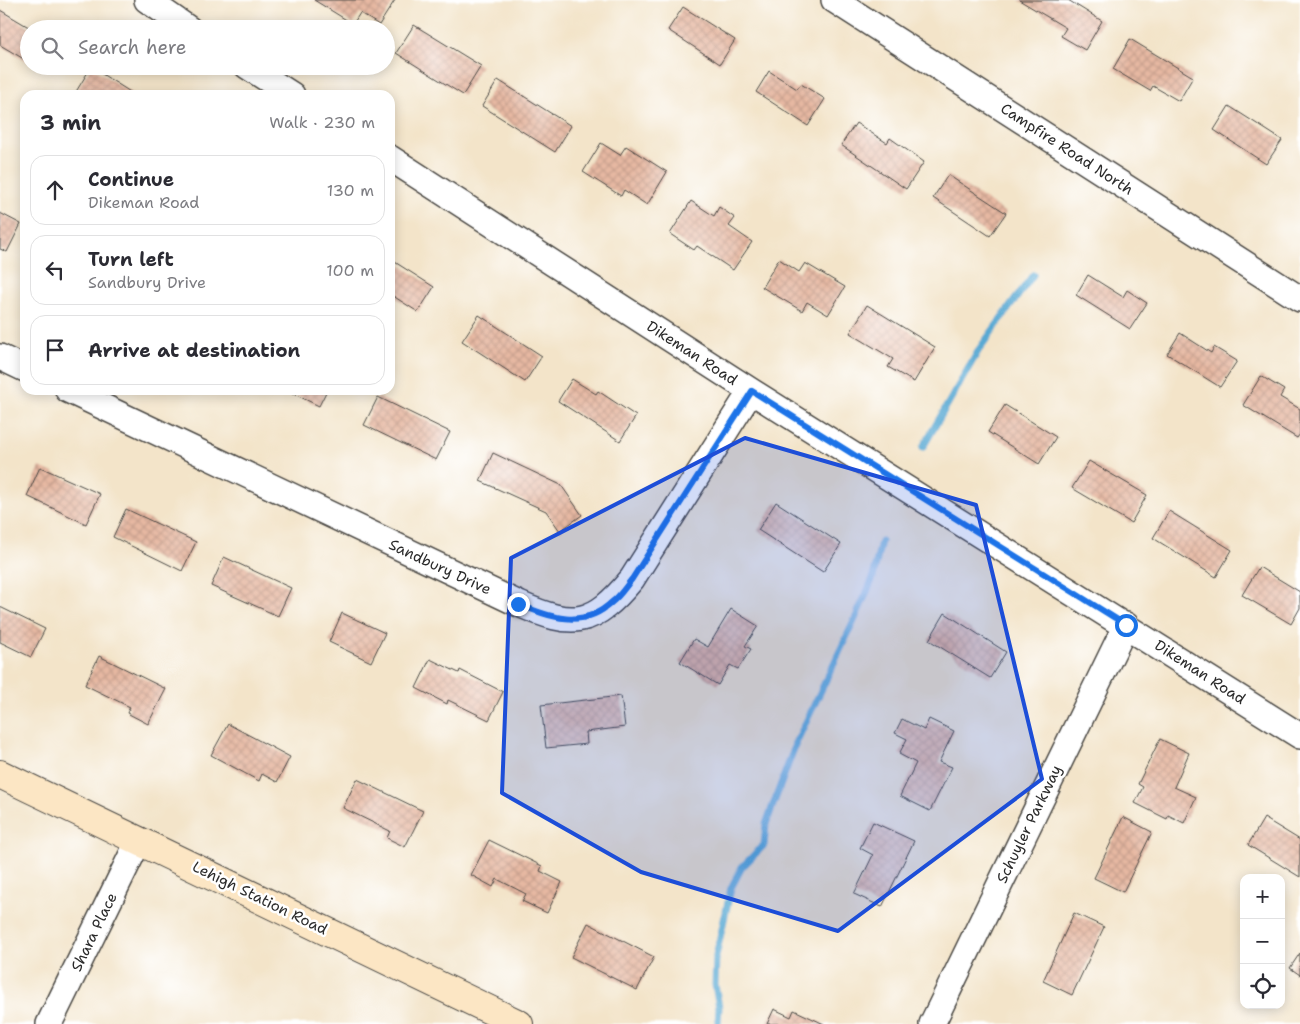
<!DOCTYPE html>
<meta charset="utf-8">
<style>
:root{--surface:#fff;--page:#f2f2f3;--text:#2b2b33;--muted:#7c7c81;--line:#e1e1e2}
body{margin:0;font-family:"Shantell Sans",sans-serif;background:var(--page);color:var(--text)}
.controls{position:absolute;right:15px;bottom:15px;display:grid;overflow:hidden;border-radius:10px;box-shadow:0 2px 12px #0003}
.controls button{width:45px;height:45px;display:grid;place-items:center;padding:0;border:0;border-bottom:1px solid var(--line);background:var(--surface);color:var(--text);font:25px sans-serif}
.stop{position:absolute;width:15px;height:15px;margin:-11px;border:4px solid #1a73e8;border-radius:50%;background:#fff}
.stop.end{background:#1a73e8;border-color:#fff;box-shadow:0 1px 5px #0008}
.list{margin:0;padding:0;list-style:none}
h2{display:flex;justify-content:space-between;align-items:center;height:65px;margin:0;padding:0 20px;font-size:21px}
h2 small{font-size:16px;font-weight:400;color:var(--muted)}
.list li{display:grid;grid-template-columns:32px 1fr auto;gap:15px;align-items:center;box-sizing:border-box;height:70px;margin:0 10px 10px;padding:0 10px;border:1px solid var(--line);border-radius:15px}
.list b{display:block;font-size:19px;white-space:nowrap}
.list p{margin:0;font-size:16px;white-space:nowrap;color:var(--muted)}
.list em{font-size:16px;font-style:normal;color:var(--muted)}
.icon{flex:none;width:28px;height:28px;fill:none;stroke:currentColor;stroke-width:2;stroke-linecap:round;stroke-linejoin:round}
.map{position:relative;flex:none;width:1300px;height:1024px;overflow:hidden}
.search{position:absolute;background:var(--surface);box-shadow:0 2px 12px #0003;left:20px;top:20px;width:375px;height:55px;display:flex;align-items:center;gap:12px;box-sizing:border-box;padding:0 18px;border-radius:28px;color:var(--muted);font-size:19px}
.panel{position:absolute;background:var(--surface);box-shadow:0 2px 12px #0003;left:20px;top:90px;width:375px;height:305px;border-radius:15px}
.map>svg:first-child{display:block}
</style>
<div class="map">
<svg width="1300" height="1024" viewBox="0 0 1300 1024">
<defs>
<pattern id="building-cross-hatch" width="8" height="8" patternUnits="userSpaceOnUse" patternTransform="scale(1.25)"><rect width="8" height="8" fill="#e6b8a2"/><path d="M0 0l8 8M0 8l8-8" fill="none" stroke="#c59e8c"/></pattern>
</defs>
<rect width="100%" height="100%" fill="#fff"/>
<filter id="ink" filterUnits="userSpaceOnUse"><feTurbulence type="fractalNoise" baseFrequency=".02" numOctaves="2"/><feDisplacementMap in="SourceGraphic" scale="10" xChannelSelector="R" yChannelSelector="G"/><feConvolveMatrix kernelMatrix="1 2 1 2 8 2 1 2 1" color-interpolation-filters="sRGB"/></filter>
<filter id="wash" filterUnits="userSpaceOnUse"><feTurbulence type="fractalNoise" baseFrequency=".0096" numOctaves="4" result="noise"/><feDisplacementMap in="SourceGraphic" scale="20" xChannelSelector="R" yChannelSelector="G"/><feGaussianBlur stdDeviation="1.12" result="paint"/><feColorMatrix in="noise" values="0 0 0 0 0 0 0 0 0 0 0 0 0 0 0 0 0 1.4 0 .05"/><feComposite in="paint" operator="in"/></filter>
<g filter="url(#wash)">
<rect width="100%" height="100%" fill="#f3e4c9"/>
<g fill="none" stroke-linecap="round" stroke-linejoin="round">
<path stroke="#59a9d3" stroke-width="7" d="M923 447 980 348 1033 275
M718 1024 719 1007 715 985 716 956 731 888 742 867 764 845 766 824 796 743 855 619 873 578 881 541"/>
</g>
<g id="blocks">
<path fill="url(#building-cross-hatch)" d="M314 0H395L379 25 360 13 353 24Z
M1019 0H1068L1102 21 1085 50 1061 36 1066 28Z
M683 7 735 40 720 64 668 30Z
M0 10 32 29H29V62L0 45Z
M414 25 481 66 463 95 396 53Z
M1130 39 1193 77 1179 101 1153 86 1150 91 1113 69Z
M91 67 135 95H74Z
M769 71 797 89 801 84 825 99 808 126 756 92Z
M498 80 571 126 555 152 482 106Z
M1229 106 1282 140 1266 164 1214 130Z
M856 123 887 143 890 138 924 162 906 189 841 145Z
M601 143 620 155 626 146 667 172 647 205 624 190 621 196 583 172Z
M948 175 1006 213 990 236 933 198Z
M691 201 714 216 719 207 735 218 729 226 752 242 733 270 697 246 694 250 670 234Z
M0 213 21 224 7 252 0 249Z
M390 259 434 287 418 312 390 294Z
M779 259 799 272 805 263 845 287 828 315 807 302 802 311 762 287Z
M1088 275 1123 297 1127 290 1147 303 1130 329 1076 295Z
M867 305 935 347 914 382 888 367 893 359 850 333Z
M479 315 542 356 525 382 462 341Z
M1180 333 1211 353 1214 347 1237 361 1220 387 1167 354Z
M1261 376 1284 390 1280 397 1300 409V434L1297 438 1243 405Z
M572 379 596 394 598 391 636 416 620 441 558 401Z
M286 390H327L319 406Z
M378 397 450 432 436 460 364 425Z
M1005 405 1056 437 1039 464 988 432Z
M493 453 561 485 582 515 560 531 546 511 480 481Z
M1089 461 1147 495 1131 523 1072 488Z
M40 467 100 494 86 524 27 496Z
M776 502 841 544 823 572 758 530Z
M126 509 196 542 182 571 113 537Z
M1169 511 1232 550 1216 577 1153 538Z
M224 557 291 588 278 616 211 586Z
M1259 567 1300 592V608L1291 624 1242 595Z
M0 607 45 629 31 657 0 642Z
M731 609 758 626 745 646 751 649 738 669 730 665 718 685 680 662 694 639 708 647Z
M342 613 385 633 371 662 329 642Z
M945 613 1006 652 990 678 929 640Z
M99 656 166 689 148 724 127 713 130 707 85 685Z
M430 659 459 673 460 670 503 692 489 720 448 700 447 704 416 688Z
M621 696 625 727 586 732 587 744 546 748 541 705Z
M902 719 924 730 929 719 954 731 939 762 952 767 930 811 900 796 916 763 899 754 907 739 895 733Z
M228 724 290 757 277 782 262 774 259 781 211 755Z
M1160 739 1189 753 1174 787 1196 797 1184 823 1168 815 1167 819 1135 803 1143 787 1138 784Z
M357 779 423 811 405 847 387 838 390 831 343 808Z
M1123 817 1152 832 1123 892 1094 878Z
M1264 818 1300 840V877L1248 845Z
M873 822 914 841 882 907 854 894 873 855 860 848Z
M489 840 542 866 540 871 562 882 547 913 522 901 526 894 497 879 493 887 471 875Z
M1074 913 1104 927 1072 995 1043 981Z
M588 923 654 957 637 990 571 957Z
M1300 953V975L1290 968Z
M774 1009 791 1017 794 1010 824 1024H767Z"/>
</g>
</g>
<g filter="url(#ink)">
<use href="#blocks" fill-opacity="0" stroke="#494743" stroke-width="1"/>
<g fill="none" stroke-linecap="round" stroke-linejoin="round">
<defs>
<path id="minor" d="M147 0 189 29
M834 0 1300 299
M247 66 292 95
M390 158 751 391 1300 736
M0 357 25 369
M68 390 519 604C574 628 593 626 632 579L751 391
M49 1024 139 840
M932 1024 1126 625"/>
<path id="secondary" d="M0 774 519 1024"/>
</defs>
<use href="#minor" stroke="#494743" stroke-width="28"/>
<use href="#secondary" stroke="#494743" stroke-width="30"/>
<use href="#minor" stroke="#fff" stroke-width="25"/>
<use href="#secondary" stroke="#fce6c4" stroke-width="28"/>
</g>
</g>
<g fill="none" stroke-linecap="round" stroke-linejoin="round" filter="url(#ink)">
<path stroke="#1a73e8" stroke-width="6" d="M518 604C550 617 583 630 612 602 620 596 626 586 632 579L752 391 1126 625"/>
</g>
<path fill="#1d4ed8" fill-opacity="0.2" stroke="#1d4ed8" stroke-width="4" stroke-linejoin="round" d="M745 438 976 505 1042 779 838 931 641 872 502 793 511 558Z"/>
<g text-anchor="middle" stroke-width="5" stroke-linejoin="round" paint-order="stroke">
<g font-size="15" fill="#2b2b2b" stroke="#fff">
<text transform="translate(1067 149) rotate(33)" y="5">Campfire Road North</text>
<text transform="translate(692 353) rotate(33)" y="5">Dikeman Road</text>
<text transform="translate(440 567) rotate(25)" y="5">Sandbury Drive</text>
<text transform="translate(1200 672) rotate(33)" y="5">Dikeman Road</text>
<text transform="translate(1029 824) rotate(-64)" y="5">Schuyler Parkway</text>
<text transform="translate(260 898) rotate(26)" y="5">Lehigh Station Road</text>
<text transform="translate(94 932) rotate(-64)" y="5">Shara Place</text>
</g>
</g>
</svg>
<div class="controls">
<button>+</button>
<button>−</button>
<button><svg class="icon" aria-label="locate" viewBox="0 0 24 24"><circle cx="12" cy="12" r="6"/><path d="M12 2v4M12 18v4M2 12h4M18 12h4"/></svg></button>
</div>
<div class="stop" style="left:1126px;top:625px"></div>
<div class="stop end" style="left:518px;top:604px"></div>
<div class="search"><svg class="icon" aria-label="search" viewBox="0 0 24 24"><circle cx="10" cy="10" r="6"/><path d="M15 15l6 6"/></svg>Search here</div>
<section class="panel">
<h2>3 min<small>Walk · 230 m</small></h2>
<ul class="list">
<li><svg class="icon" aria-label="ahead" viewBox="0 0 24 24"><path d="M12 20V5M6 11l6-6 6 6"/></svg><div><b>Continue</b><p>Dikeman Road</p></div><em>130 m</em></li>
<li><svg class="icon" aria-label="left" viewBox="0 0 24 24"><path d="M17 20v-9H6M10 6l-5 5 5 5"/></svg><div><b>Turn left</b><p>Sandbury Drive</p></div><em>100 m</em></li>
<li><svg class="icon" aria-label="arrive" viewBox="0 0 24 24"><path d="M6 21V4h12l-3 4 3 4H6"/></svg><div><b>Arrive at destination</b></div></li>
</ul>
</section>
</div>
